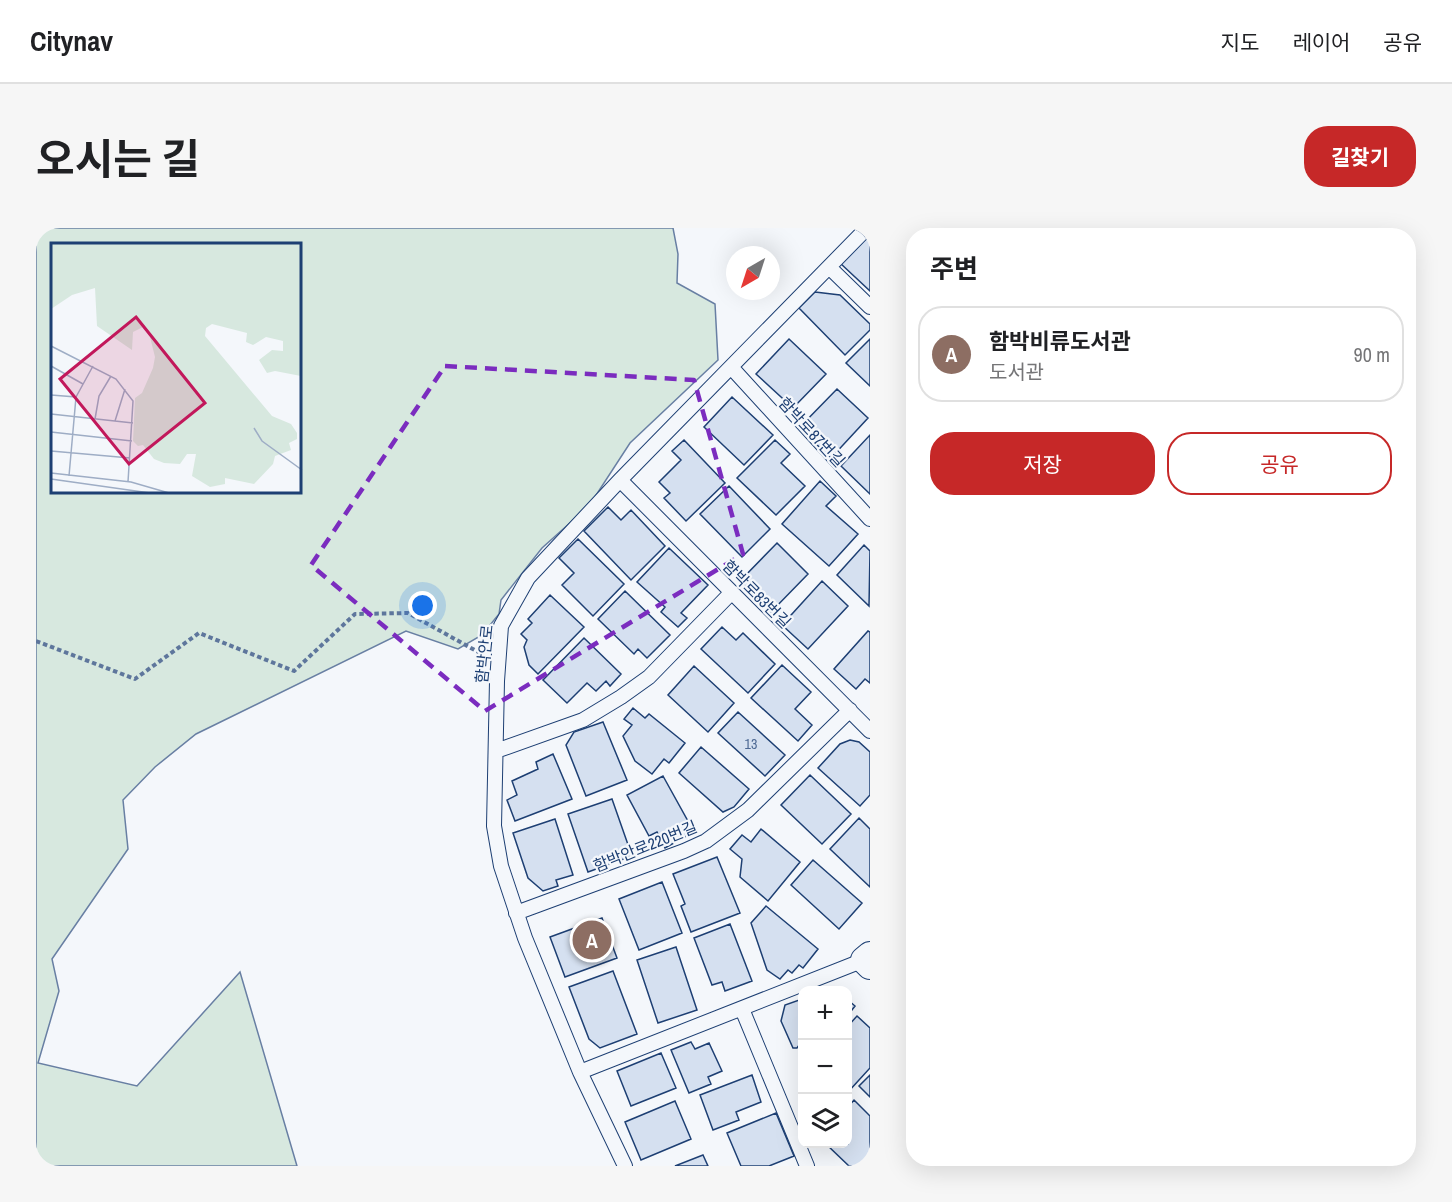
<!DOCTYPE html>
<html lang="ko">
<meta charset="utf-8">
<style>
:root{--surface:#fff;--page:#f6f6f6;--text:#202124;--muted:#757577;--line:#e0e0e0;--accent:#c62828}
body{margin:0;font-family:"Archivo Narrow","Noto Sans KR",sans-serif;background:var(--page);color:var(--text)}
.controls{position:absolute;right:18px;bottom:18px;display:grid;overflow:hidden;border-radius:12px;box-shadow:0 6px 24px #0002}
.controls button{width:54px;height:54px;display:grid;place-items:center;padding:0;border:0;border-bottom:2px solid var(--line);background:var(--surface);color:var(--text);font:30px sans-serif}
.compass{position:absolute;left:690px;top:18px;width:54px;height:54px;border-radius:50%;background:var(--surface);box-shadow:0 6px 24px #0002;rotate:219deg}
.you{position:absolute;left:387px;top:378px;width:21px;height:21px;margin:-15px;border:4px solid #fff;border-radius:50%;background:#1a73e8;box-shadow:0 0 0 9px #1a73e833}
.badge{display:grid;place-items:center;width:39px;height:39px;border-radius:50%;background:var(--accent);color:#fff;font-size:20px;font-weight:700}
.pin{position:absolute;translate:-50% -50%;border:3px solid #fff;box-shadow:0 2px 6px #0006}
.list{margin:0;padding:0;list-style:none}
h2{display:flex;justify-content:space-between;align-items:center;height:78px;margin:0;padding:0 24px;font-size:26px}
h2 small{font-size:20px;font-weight:400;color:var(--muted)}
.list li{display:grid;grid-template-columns:39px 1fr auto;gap:18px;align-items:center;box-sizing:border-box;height:96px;margin:0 12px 12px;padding:0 12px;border:2px solid var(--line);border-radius:24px}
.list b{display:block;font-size:22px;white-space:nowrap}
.list p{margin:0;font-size:20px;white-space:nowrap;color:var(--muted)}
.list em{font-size:20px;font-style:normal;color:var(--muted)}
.actions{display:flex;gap:12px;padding:18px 24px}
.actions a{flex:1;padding:14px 0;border:2px solid var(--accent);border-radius:24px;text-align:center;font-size:21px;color:var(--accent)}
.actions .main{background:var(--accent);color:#fff}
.icon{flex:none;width:33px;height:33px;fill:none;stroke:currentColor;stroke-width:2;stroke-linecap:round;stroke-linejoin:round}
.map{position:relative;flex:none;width:834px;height:938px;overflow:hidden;border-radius:24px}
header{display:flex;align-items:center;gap:36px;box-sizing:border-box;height:84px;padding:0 30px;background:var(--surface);border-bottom:2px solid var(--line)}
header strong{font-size:28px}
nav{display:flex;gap:33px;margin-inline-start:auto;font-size:21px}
.intro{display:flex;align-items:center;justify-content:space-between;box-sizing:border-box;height:144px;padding:0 36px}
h1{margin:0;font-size:42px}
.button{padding:15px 27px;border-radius:24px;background:var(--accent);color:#fff;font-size:21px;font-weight:700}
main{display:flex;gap:36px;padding:0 36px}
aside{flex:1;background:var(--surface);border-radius:24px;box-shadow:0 6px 24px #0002}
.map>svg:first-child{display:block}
</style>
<header>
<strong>Citynav</strong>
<nav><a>지도</a><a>레이어</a><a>공유</a></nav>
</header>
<div class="intro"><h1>오시는 길</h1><a class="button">길찾기</a></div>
<main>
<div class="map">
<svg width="834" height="938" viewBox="0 0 834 938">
<rect width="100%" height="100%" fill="#f4f7fb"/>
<path fill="#d7e8df" stroke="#687fa3" stroke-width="1.5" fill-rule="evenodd" d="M0 0H637L642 26 641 55 679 76 682 132 594 215 553 278 506 320 465 372 463 386 446 407 422 421 370 403 160 506 119 539 87 572 92 621 16 731 23 763 2 835 101 858 204 744 261 938H0ZM16 16H264V264H16Z"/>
<path fill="#d5e0f0" stroke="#1d3f73" stroke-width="1.5" d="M834 2V63L804 35Z
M779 64 804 67 834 96V102L809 127 763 80Z
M753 111 790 146 757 180 720 146Z
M834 111V158L810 135Z
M801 161 832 190 795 230 763 200Z
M696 169 737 207 708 237 668 199Z
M834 207V266L805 238Z
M648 212 689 255 650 293 628 270 634 265 623 254 645 232 636 223Z
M739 212 754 226 745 235 769 258 740 287 701 250Z
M784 253 800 268 790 278 822 306 793 338 746 296Z
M693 258 734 301 706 329 664 286Z
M572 279 585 292 595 282 629 318 595 352 548 303Z
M542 311 588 356 557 388 526 357 538 345 523 330Z
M741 315 772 346 735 384 704 353Z
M828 317 834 323 833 378 801 347Z
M633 320 672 357 645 385 651 390 642 399 625 384 629 379 601 354Z
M786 353 812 378 772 421 746 397Z
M589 363 634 407 611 430 602 421 598 426 562 391Z
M514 367 548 399 502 446 493 437 488 419 491 412 485 406 496 395 492 391Z
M686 399 700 412 707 405 739 436 712 465 665 421Z
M832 403 834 404V455L829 451 820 461 798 441Z
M548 410 585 446 574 458 570 453 560 463 551 455 531 475 507 452Z
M746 437 775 464 759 481 776 497 762 513 715 470Z
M658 438 698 475 672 504 632 467Z
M597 480 609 490 613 486 649 515 633 535 628 531 616 546 599 533 587 508 596 497 588 491Z
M702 484 749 527 729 548 682 505Z
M567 494 591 552 550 568 530 517 538 504Z
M814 512 823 514 834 524V567L824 578 782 540 804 516Z
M665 519 713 561 698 579 687 584 643 545Z
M517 526 536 571 479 593 471 572 481 567 476 553 502 541 500 534Z
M774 547 815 586 786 616 745 577Z
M627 548 658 604 629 620 621 604 613 608 591 567Z
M576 571 596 628 552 644 532 586Z
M823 590 834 601V659L794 621Z
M519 591 537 647 520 652 522 658 507 663 492 650 477 605Z
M725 601 764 634 732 673 704 649 706 631 694 621 706 607 715 614Z
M681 629 704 685 655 704 645 678 649 676 637 646Z
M777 632 826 675 803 701 755 657Z
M626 654 646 705 603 722 583 671Z
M730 678 782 721 767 740 763 737 756 745 752 742 744 751 731 742 715 695Z
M566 690 581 730 529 749 514 709Z
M694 696 716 753 689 763 686 754 676 757 658 710Z
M640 719 661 782 622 795 601 732Z
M577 743 601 806 564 820 553 811 533 759Z
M766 771V813L761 820H757L745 793 749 777Z
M812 772 819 778 812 787Z
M821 788 834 800V840L812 864V798Z
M655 814 659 821 673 815 686 843 672 849 675 856 653 865 635 822Z
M625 825 640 860 595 878 581 843Z
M716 847 725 874 700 884 703 892 677 902 664 867Z
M834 847V869L823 858Z
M818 872 834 888V926L823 938H813L790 916H812V879Z
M639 873 655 911 605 932 589 894Z
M740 885 758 928 733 938H705L691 905Z
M667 927 672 938H639Z"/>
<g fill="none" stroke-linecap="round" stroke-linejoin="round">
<defs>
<path id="service" d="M793 39 834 79
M695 139 834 291
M584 252 834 503
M460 523 547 492 585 469 613 449 696 364
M480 685 648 623 670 613 712 582 814 482
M706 781 771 938
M544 844 828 732
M589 938 544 844 489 710 465 638 458 598 461 453 465 398 492 350 584 252 831 0"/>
<path id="minor" d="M834 727 828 732 834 738"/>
</defs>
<use href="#service" stroke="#1d3f73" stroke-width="16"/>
<use href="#minor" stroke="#1d3f73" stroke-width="28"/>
<path stroke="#5e769c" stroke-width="4" stroke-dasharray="4.5 3" stroke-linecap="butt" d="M0 413 99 451 163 405 258 443 319 386 372 385 444 425"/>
<use href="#service" stroke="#f4f7fb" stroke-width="14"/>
<use href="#minor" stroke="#f4f7fb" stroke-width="26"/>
</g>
<path fill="none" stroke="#7b2cbf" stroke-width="4.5" stroke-dasharray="12 8" stroke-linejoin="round" d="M409 138 658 152 707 326 449 483 275 337Z"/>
<g text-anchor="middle" stroke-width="4.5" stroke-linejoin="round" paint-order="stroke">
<g font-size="14" fill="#4b6792">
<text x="715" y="521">13</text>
</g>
<g font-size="16" fill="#1d3f73" stroke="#f4f7fb">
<text transform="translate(776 204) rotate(47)" y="6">함박로87번길</text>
<text transform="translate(721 366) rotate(45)" y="6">함박로83번길</text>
<text transform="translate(448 426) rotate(-84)" y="6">함박안로</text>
<text transform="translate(609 618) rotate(-22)" y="6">함박안로220번길</text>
</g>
</g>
<g transform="translate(15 15)">
<rect width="250" height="250" fill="#f4f7fb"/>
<path d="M0 0H250V133L224 128 216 130 208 117 221 107 232 108V98L215 94 202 102 195 99 196 90 161 81 155 85 154 93 221 173 240 181 246 190V196L238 200 240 207 224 213 222 221 203 241 174 235V241L159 244 141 233 145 211H136L129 221 113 220 103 216 92 202 87 203 82 198 84 155 91 150 102 125 104 114 99 94 92 84 82 89 81 107 46 83 44 45 21 52 0 66Z" fill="#d7e8df"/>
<path fill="none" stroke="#9eadc5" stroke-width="1.5" d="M0 103 65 136 82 158 77 239M0 123 32 141M0 152 25 154 18 233M25 154 42 123M0 171 82 180M44 176 48 153 60 133M64 178 74 146M203 185 211 198 251 227M0 189 81 198M0 208 79 215M0 230 80 239 118 250M0 236 99 250"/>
<path fill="#c2185b" fill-opacity="0.15" stroke="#c2185b" stroke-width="3" d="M85 74 154 160 78 221 9 136Z"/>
<rect width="250" height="250" fill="none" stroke="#1d3f73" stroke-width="3"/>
</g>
</svg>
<div class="controls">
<button>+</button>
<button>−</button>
<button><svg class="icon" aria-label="layers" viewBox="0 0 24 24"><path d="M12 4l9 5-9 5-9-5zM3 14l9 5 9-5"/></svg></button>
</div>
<svg class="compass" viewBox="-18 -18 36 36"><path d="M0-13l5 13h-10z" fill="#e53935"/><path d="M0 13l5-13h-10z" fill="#757577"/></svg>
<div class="you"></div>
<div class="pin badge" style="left:556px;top:712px;background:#8d6e63">A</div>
</div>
<aside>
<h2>주변<small></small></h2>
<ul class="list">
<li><span class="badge" style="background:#8d6e63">A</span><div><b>함박비류도서관</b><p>도서관</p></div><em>90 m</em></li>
</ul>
<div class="actions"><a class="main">저장</a><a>공유</a></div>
</aside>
</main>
